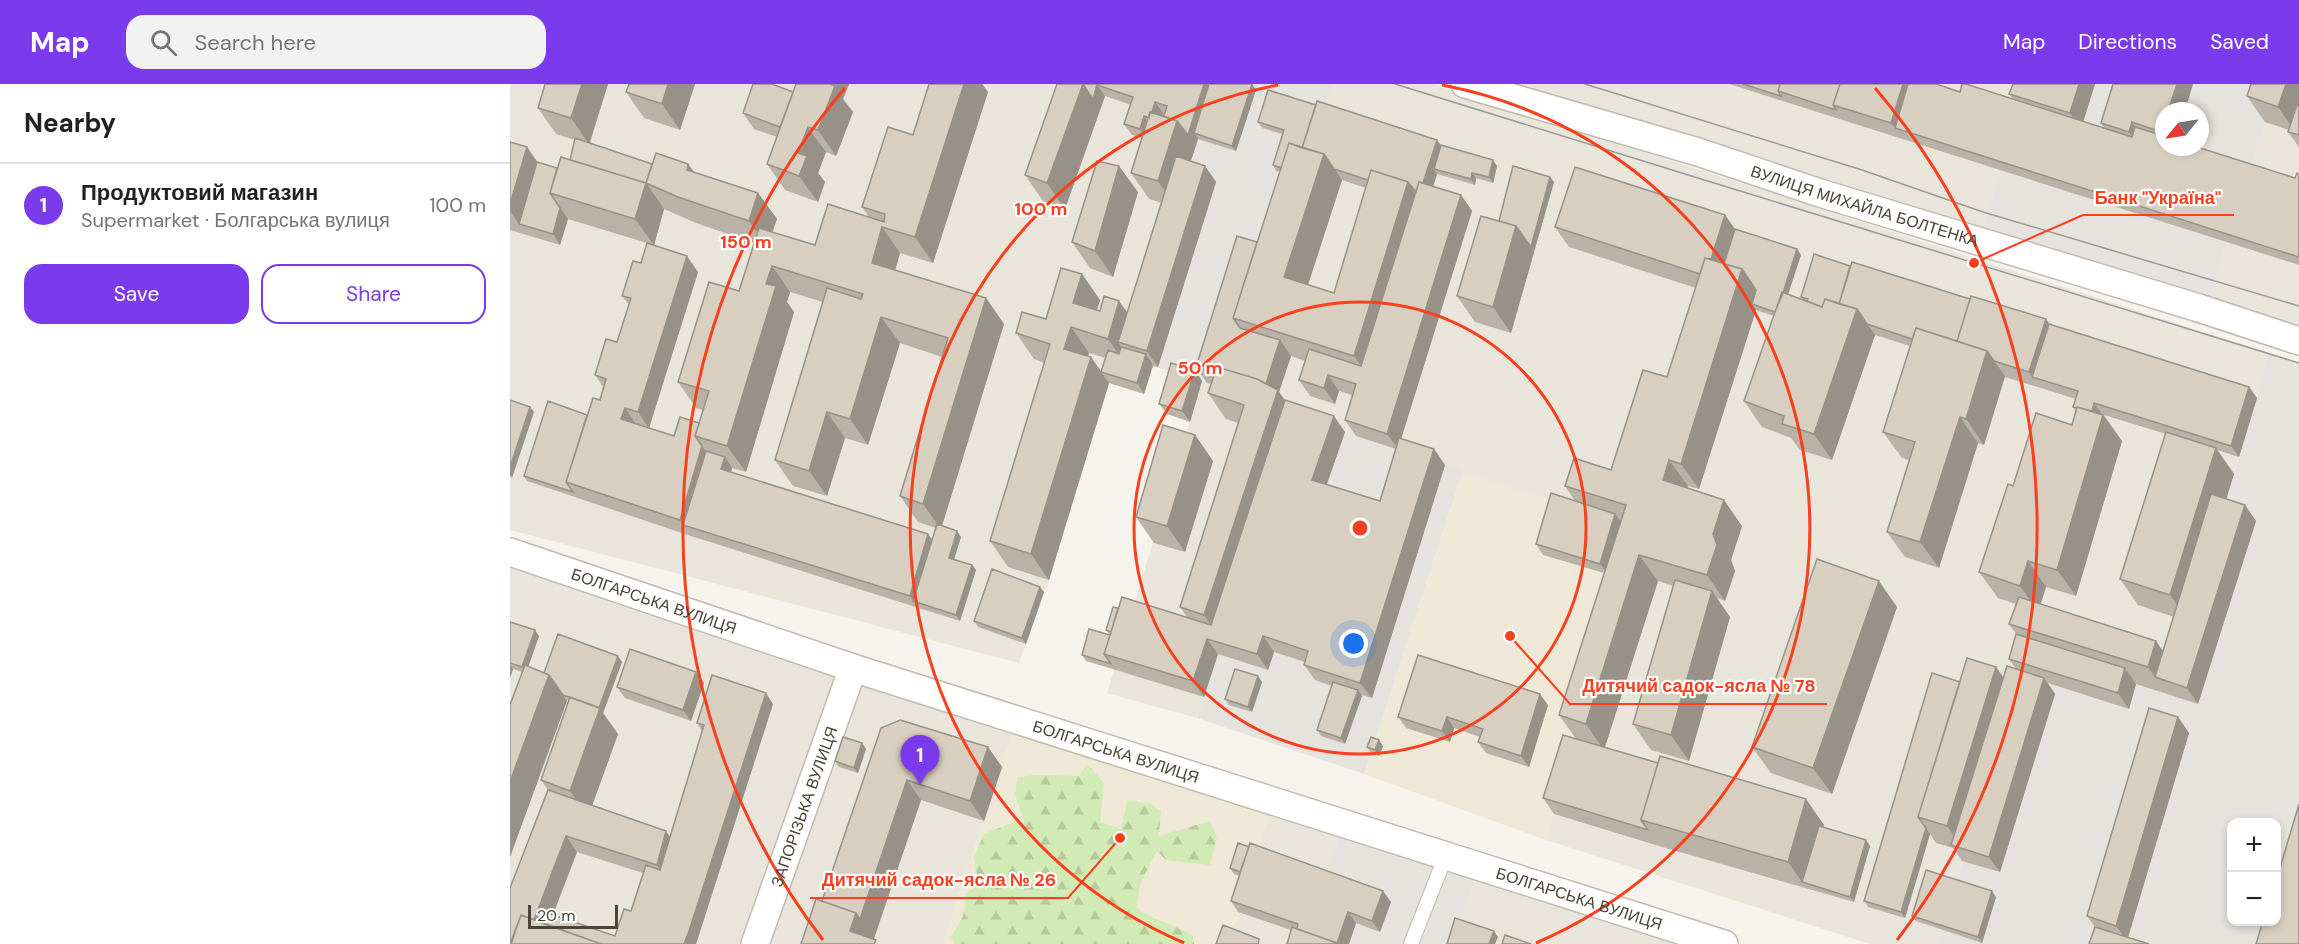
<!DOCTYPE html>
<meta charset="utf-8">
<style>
:root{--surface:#fff;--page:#f2f2f2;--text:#202124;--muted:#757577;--line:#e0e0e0;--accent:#7c3aed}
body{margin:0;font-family:"DM Sans",sans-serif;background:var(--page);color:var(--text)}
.controls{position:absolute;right:18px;bottom:18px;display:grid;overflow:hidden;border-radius:12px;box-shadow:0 3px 9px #0003}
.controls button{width:54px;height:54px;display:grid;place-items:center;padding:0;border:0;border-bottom:2px solid var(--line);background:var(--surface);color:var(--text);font:30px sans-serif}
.compass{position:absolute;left:1645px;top:18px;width:54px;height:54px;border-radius:50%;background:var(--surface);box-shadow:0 3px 9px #0003;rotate:240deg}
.scale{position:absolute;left:18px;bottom:15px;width:90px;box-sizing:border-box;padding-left:6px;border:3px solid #4b4439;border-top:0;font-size:16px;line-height:21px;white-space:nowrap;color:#4b4439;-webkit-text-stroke:4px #fff;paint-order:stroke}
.you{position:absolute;left:844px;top:560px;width:21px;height:21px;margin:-15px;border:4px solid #fff;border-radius:50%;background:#1a73e8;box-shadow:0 0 0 9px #1a73e833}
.badge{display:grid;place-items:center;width:39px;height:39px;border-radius:50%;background:var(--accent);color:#fff;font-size:20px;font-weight:700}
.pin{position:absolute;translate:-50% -50px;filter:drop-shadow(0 2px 3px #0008)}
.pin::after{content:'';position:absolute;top:32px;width:21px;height:18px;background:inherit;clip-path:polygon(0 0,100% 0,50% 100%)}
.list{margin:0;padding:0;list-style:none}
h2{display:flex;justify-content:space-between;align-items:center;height:78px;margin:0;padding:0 24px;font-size:26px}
h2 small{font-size:20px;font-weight:400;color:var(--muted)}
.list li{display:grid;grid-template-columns:39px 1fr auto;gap:18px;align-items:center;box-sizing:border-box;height:84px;padding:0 24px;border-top:2px solid var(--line)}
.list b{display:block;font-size:22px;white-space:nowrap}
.list p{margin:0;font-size:20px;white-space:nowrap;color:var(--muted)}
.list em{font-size:20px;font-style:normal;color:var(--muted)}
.actions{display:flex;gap:12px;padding:18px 24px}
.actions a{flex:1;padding:14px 0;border:2px solid var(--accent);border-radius:18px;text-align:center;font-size:21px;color:var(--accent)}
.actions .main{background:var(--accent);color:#fff}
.icon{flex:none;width:33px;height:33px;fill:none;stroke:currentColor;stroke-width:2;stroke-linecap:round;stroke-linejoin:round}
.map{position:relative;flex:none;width:1789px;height:860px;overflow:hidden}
header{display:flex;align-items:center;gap:36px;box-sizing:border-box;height:84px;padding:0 30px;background:var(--accent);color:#fff}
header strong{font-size:28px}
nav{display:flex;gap:33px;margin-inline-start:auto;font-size:21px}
.search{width:420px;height:54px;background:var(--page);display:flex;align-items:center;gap:15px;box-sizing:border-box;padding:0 21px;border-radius:18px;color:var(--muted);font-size:22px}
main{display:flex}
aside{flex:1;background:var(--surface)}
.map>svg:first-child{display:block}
</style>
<header>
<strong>Map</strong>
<div class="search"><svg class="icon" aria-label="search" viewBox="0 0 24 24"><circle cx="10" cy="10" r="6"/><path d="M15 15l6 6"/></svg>Search here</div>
<nav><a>Map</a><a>Directions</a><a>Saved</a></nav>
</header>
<main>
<aside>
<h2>Nearby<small></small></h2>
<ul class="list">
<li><span class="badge">1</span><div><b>Продуктовий магазин</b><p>Supermarket · Болгарська вулиця</p></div><em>100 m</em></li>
</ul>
<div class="actions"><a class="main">Save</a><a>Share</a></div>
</aside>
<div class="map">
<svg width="1789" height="860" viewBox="0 0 1789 860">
<defs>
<pattern id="forest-firs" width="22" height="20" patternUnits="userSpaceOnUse" patternTransform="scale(1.5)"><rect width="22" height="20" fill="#d2eab5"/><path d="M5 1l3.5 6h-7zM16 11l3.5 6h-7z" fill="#b6ca9c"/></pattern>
</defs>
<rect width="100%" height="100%" fill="#f6f3ec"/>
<path fill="#eae5da" d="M0 0H705L619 274 606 278 539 496 509 579 0 446Z
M823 0H923L1759 269 1747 314 1656 609 1517 566 1427 860H1360L1036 756 1044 730 1049 420 786 332 687 634 597 609 692 297 725 308Z
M939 0H1519L1464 169Z
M1768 0H1789V272L1690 241Z
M0 483 341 585 243 860H0Z
M343 585 506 638 433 860H246Z
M763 718 832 740 816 795 793 860H718Z
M969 783 1210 860H942Z"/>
<path fill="#e6e2dd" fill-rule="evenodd" d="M705 0H823L726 309 619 274Z
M1519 0H1768L1690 241 1464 169ZM1654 27H1690V63H1654Z
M1759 269 1789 279V860H1427L1518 566 1656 609 1747 314ZM1722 738H1766V838H1722Z
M786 332 953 387 854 690 687 634Z
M832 740 969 783 942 860H793L816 795Z"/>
<path fill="#efe8d6" d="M953 387 1134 447 1036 756 854 690Z
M506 638 763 718 718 860H433Z"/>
<path fill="url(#forest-firs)" d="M577 680 594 699 590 738 611 745 617 717 640 719 651 727 649 752 700 737 707 753 700 781 656 776 647 767 630 800 627 824C644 837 665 840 683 852L684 860H445L441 853 453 832 457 809 468 798 464 773 474 750 502 739 514 738 505 710 508 693 525 691 569 692Z"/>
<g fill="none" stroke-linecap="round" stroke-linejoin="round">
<defs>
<path id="lane" d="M901 860 936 771"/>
<g id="street">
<path id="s1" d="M955 0 1188 68 1310 109 1689 224 1789 257"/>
<path id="s2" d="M0 468 343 584 1214 860"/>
<path id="s3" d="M245 860 343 584"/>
</g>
</defs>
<use href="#lane" stroke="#c2bbae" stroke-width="16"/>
<use href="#street" stroke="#c2bbae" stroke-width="30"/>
<use href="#lane" stroke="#fff" stroke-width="14"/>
<use href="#street" stroke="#fff" stroke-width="27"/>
<path stroke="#9a9a9a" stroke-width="1.5" d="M885 0C1186 94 1488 186 1789 279
M1075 0 1352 86 1473 128 1789 222"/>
</g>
<path fill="#bab2a6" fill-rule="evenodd" d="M98 0 80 59 142 80H178L184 88 248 109 267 135 262 148 305 161 359 133 352 123 403 51 419 0H472L478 8 423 179 390 169 385 186 476 214 494 240 432 442 451 453 444 475 462 481 466 486 450 537 181 452 17 397 14 392 77 331 90 316 94 304 85 291 107 258 119 221 112 212 131 179 137 159 58 135 50 161 0 146V58L17 63 27 78 47 84 60 76 65 56 46 50 28 24ZM154 125 186 139 244 159 229 207 168 298 186 324 193 326 189 339 164 352 139 344 188 188 144 161ZM280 208 313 218 265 376 283 402 317 412 335 354 358 361 390 259 432 273 390 412 408 438 426 444 422 456 418 450 221 389 222 384 236 388 284 228 277 218Z
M119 0H185L170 46 134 34 116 8Z
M286 0H339L333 15 343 28 326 72 316 68 308 89 315 98 308 118 275 106 257 80 267 53 244 45 233 29 283 8Z
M547 0 746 6 726 67 688 55 681 77 695 82 706 98 648 283 643 282 634 310 599 299 591 288 596 274 579 269 578 272 581 273 599 299 539 496 498 483 480 457 534 279 524 275 506 249 536 235 572 190 590 216 587 226 590 227 617 228 652 119 639 115 621 89 632 54 622 51 614 40 621 21 595 12 555 125 533 117 515 91Z
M1219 0H1426L1450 8 1503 15 1499 10 1503 0H1585L1573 37 1594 44 1591 39 1654 27V63L1785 94 1789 90V181Z
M1789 0V63L1778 48 1779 46 1755 38 1737 12Z
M748 38 931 61 987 82 983 99 966 94 965 101 927 90 923 102 951 111 962 127 891 355 924 365 935 381 862 614 852 611 835 660 811 652 807 646 822 602 805 596 794 581 795 578 764 568 758 586 708 570 694 613 576 577 572 571 600 551 596 546 608 524 677 533 670 523 728 339 716 335 698 309 701 300 697 299 686 283 747 158 770 88 766 87 763 81 772 50 752 44ZM832 96 856 104 824 209 798 201ZM781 272 795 277 789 296 800 312 825 320 829 307 842 311 835 336 846 352 886 365 870 417 817 400 835 348 775 316 769 308Z
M1040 93 1044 98 1001 249 965 238 947 212 989 137Z
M628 108 603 193 580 184 562 158Z
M1215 131 1225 145 1287 165 1291 171 1278 211 1293 216 1291 213 1340 182 1536 235 1539 240 1739 303 1747 314 1729 373 1707 366 1724 390 1716 415 1735 421 1746 437 1688 620 1626 600 1619 625 1538 599 1545 610 1490 788 1452 777 1443 764 1426 759 1420 750 1395 834 1358 823 1354 817 1450 598 1486 583 1493 593 1506 585 1499 575 1506 550 1499 540 1506 520 1488 514 1469 488 1503 402 1562 341 1566 327 1563 323 1566 315 1495 293 1474 361 1468 359 1429 484 1395 473 1377 448 1399 376 1392 374 1373 348 1400 262 1365 251 1322 376 1290 366 1281 354 1252 343 1234 317 1264 232 1246 226 1189 405 1178 402 1177 404 1232 442 1221 476 1225 487 1215 517 1207 514 1220 533 1179 677 1141 666 1123 640 1163 502 1148 497 1095 663 1314 741V744L1356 756 1360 762 1344 818 1149 762 1044 730 1033 714 1066 655 1049 631 1094 489 1033 471 1026 460 1065 417 1055 402 1101 386 1157 293 1186 204 1059 163 1045 143ZM1594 331 1656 350 1610 495 1628 521 1664 533 1653 567 1531 520 1536 503 1566 512 1612 357Z
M685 286 692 297 680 338 657 330 649 320Z
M685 351 703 377 675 468 644 459 626 433Z
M534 508 516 560 468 543 464 537Z
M1387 523 1322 710 1261 689 1242 663Z
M0 538 29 552 18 583 34 589 108 572 112 578 93 629 108 650 82 722 160 753 192 647 187 639 263 620 186 860H0L38 706 31 696 59 617 57 616 0 773 12 588 3 585 0 594ZM67 768 133 789 121 827 105 852 43 831Z
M186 588 194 599 181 637 115 614 107 603Z
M752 598 742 628 719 621 715 615Z
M1038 621 1019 683 976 669 968 658 970 653 944 644 940 658 896 644 888 633Z
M1668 633 1679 649 1618 853 1585 843 1577 832Z
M371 644 478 663 492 683 474 737 411 716 364 855 369 860 312 817Z
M352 659 356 665 348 689 329 683 325 677Z
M873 662 869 672 861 669 857 663Z
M720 784 881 818 870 848 846 839 839 860H777L781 846 728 828 721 817 729 792 724 790Z
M1486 813 1472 859 1406 837 1402 832Z"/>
<path fill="#979187" d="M72 0H98L79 60 61 34Z
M158 0H185L170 46 152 20Z
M314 0H339L333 15 343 28 326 72 308 46Z
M454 0H472L478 8 423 179 405 153Z
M573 0 587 1 595 12 555 125 537 99Z
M694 0H705L684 49 688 55 666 123 648 97 667 37Z
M742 0 746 6 726 67 722 62Z
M1393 0H1409L1385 44 1381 39Z
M1569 0H1585L1571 45 1560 29Z
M1667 0H1683L1675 27H1658Z
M1776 0H1789V40L1786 49 1768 23Z
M645 18 653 29 648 45 640 34Z
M304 27 298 44 316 68 308 89 315 98 308 118 289 92 288 69Z
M634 32 641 43 637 56 630 45Z
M1622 38 1633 54 1630 64 1619 48Z
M1654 40V51L1651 48Z
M927 56 935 67 924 85 927 90 863 298 844 272 898 98Z
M17 63 35 89 9 140 0 127V120Z
M814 70 832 96 792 219 774 193Z
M983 76 987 82 983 99 979 93Z
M178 80 197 106 177 86Z
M609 82 628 108 603 193 585 167Z
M695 82 706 98 648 283 637 267Z
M962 89 966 94 965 101 961 95Z
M1040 93 1044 98 1001 249 983 223 1006 142Z
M136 99 154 125 144 161 125 135Z
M248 109 267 135 257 163 239 137Z
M951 111 962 127 888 365 877 350Z
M50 124 58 135 50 161 43 150Z
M1215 131 1229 151 1214 195 1195 192Z
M372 143 390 169 380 205 362 179Z
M1287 165 1291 171 1270 234 1267 229Z
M177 172 188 188 139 344 128 328Z
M262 182 280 208 277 218 284 228 236 388 217 362 256 200Z
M1232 185 1250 211 1242 220 1246 226 1189 405 1171 380Z
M572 190 590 216 581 245 563 219Z
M476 214 494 240 431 445 413 420Z
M609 217 628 243 608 258 618 274 616 281 598 255Z
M1347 225 1365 251 1322 376 1304 350Z
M371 233 390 259 358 361 340 335Z
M1536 235 1547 251 1522 293 1519 288Z
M561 243 579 269 572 291 554 265Z
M770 256 781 272 769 308 786 332 712 557 694 531 754 306Z
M1477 267 1495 292 1474 361 1456 335Z
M636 270 643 281 634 310 627 299Z
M581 273 599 299 539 496 521 470Z
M685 286 692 297 680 338 672 327Z
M818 291 829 307 825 320 814 304Z
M1739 303 1747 314 1729 373 1721 362Z
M1584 319 1592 330 1581 329Z
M20 323 24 328 2 394 0 391V383Z
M115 324 126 340 111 335Z
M317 328 335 354 317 412 299 387Z
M1593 331 1612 357 1566 512 1547 486Z
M824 332 835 348 813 411 802 396Z
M1450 333 1468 359 1429 484 1410 458Z
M685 351 703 377 675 468 657 442Z
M192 362 203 378 173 441 170 436Z
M1706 364 1724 390 1678 537 1660 511Z
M924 365 935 381 862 614 850 599Z
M215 373 222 384 219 396 211 385Z
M1159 376 1178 402 1171 422 1153 396Z
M1214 416 1232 442 1221 476 1225 487 1215 517 1197 491 1203 450Z
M1735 421 1746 437 1688 620 1677 604Z
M1105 430 1113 441 1098 490 1090 480Z
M447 447 451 453 443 479 439 474Z
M418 450 426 461 403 517 400 512Z
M1129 471 1148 497 1094 666 1076 640Z
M1518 477 1536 503 1528 527 1510 502Z
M462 481 466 486 450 537 446 531Z
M1369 497 1387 523 1322 710 1303 684Z
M530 503 534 508 516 560 512 554Z
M1202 507 1220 533 1179 677 1161 651Z
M25 546 29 552 16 589 12 583Z
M753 552 764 568 758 586 747 570Z
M697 555 708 570 694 613 683 597Z
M1646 557 1664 583 1645 593 1638 583Z
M108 572 112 578 93 629 108 650 78 733 60 707Z
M0 581 3 585 0 594Z
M1486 583 1504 609 1453 765 1437 742Z
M1615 584 1626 600 1619 625 1608 609Z
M186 588 194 599 181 637 173 626Z
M39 591 57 617 0 773V698Z
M748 592 752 598 742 628 738 623Z
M1534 594 1545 610 1490 788 1479 773Z
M848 606 852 612 835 660 831 654Z
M256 609 263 620 186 860H174Z
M1030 610 1038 621 1019 683 1011 672Z
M937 633 944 644 940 658 932 647Z
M1668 633 1679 649 1617 857 1606 842Z
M869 656 873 662 869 672 865 666Z
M352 659 356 665 348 689 344 684Z
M478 663 492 683 474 737 460 717Z
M397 696 411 716 362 860 340 847 346 829Z
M1296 715 1314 741 1297 800 1292 798 1278 778Z
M1416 744 1420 750 1395 834 1391 828Z
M156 747 167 763 158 797 147 781Z
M56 752 67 768 40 838 16 860 29 822Z
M1356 756 1360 762 1344 818 1340 813Z
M873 807 881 818 870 848 862 837Z
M1482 807 1486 813 1472 859 1468 853Z
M838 828 846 839 839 860H827Z
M984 847 988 853 985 860H979Z"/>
<path fill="#d8cfc1" stroke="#979187" stroke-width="1.5" d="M35 0H72L61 34 28 24Z
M119 0H158L152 20 116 8Z
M243 0H262L283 8 270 43 233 29Z
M286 0H320L325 2 308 46 298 43 288 69 297 72 289 92 257 80Z
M419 0H454L405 153 372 143 362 179 476 214 413 420 390 412 438 254 371 233 340 335 317 328 299 387 265 376 317 204 351 215 353 210 262 182 256 200 266 202 217 362 185 352 199 307 168 298 199 198 229 207 249 144 305 161 318 120 374 138 375 130 352 123 378 43 403 51Z
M547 0H573L537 99 515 91Z
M573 0H694L678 51 667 37 654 32 657 22 645 18 642 28H640L639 34 634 32 630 45 614 40 623 13 587 1 583 15Z
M699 0H742L722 62 684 49Z
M1233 0H1270L1268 7 1271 12Z
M1270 0H1330L1323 21 1326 26 1268 7Z
M1330 0H1393L1381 39 1323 21Z
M1398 0H1426L1450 8 1452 0H1456L1622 53 1625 43 1654 52V63H1687L1785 94 1787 89 1789 90V173L1385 44Z
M1503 0H1569L1560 29 1499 10Z
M1603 0H1667L1658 27H1654V40L1651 48 1622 38 1619 48 1591 39Z
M1741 0H1776L1768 23 1737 12Z
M758 6 806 21 792 64 779 59 771 84 763 81 774 46 748 38Z
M807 17 927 56 913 99 909 98 906 108 898 98 861 86 858 96 824 85 814 70 792 64Z
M1787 21H1789V51L1778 48Z
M640 28 667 37 648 97 621 89Z
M65 54 142 80 136 99 60 76Z
M0 58 17 63 0 120Z
M779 59 814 70 774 193 824 209 861 86 898 98 844 272 723 234Z
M931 61 983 76 979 93 962 89 961 95 924 85Z
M146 69 178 80 177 86 248 109 239 137 168 113 136 99Z
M666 72 695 82 637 267 608 258Z
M51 73 136 99 125 135 40 109Z
M587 77 609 82 585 167 562 158Z
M27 78 47 84 40 109 50 124 43 150 9 140Z
M1003 82 1040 93 1021 163 1006 142 989 137Z
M1065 83 1215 131 1201 175 1195 174 1190 190 1045 143Z
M909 98 951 111 877 350 835 336 846 300 818 291 814 304 789 296 799 265 851 282Z
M971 132 1006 142 983 223 947 212Z
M1225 145 1287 165 1273 209 1265 228 1242 220 1246 206 1232 185 1214 180Z
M727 152 747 158 723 234 730 244 770 256 756 300 747 295 707 283 705 289 686 283Z
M137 159 177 172 128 328 115 324 111 335 164 352 170 333 189 339 185 352 192 362 170 436 56 398 83 314 90 316 96 295 85 291 96 255 107 258 121 214 112 212 123 177 131 179Z
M1304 170 1340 182 1329 220 1315 215 1312 223 1297 217 1298 215 1291 213Z
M1195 174 1232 185 1171 380 1159 376 1153 396 1214 416 1203 450 1207 461 1197 491 1129 471 1076 640 1049 631 1116 421 1055 402 1064 374 1101 386 1133 286 1157 293Z
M1342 178 1460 215 1447 257 1406 244 1402 255 1357 240 1347 225 1329 220Z
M551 184 572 190 563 219 590 227 594 212 609 217 598 255 561 243 554 265 581 273 521 470 480 457 540 260 506 249 512 228 536 235Z
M1272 208 1312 223 1315 215 1347 225 1304 350 1272 340 1274 332 1234 317Z
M1461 212 1536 235 1519 288 1484 277 1477 267 1447 257Z
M1539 240 1739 303 1721 362 1584 319 1582 327 1567 323 1566 324 1563 323 1568 307 1522 293Z
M1406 244 1477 267 1456 335 1450 333 1410 458 1377 448 1405 358 1373 348Z
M611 263 636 270 627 299 591 288 598 266 609 270Z
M661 279 685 286 672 327 649 320Z
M707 283 747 295 768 306 694 531 670 523 734 321 698 309Z
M0 316 20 323 0 383Z
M775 316 824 332 802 396 870 417 889 354 924 365 850 599 794 581 798 567 753 552 747 570 697 555 683 597 594 570 612 513 701 541Z
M38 317 77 331 56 398 63 408 14 392Z
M1567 323 1593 331 1547 486 1518 477 1510 502 1469 488 1498 400 1503 402 1526 329 1562 341Z
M653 341 685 351 657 442 626 433Z
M1656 348 1706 364 1660 511 1610 495Z
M196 367 215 373 211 385 418 450 400 512 173 441Z
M1041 409 1105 430 1090 480 1026 460Z
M1701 410 1735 421 1677 604 1645 593Z
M427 440 447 447 439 474 462 481 446 531 403 517Z
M1307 475 1369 497 1303 684 1242 663Z
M482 485 530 503 512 554 464 537Z
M1165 496 1202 507 1161 651 1123 640Z
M1509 513 1646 557 1638 583 1499 540Z
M603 523 608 524 601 548 596 546Z
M0 538 25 546 12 583 0 579Z
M579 545 600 551 594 570 601 580 572 571Z
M48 550 108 572 89 624 53 611 39 591 34 589Z
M1506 550 1615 584 1608 609 1499 575Z
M120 565 186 588 173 626 107 603Z
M908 571 1030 610 1011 672 968 658 973 645 937 633 932 647 888 633Z
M1457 574 1486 583 1437 742 1408 733Z
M15 581 39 591 0 698V621Z
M1497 582 1534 594 1479 773 1441 761Z
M725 585 748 592 738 623 715 615Z
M1422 589 1450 598 1408 733 1416 744 1391 828 1354 817Z
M202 591 256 609 179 847 174 860H91L29 838 32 827 105 852 114 825 121 827 136 781 150 786 194 641 187 639Z
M823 598 848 606 831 654 807 646Z
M60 613 90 624 60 707 31 696Z
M1639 624 1668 633 1606 842 1577 832Z
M390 636 478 663 460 717 397 696 350 835 346 829 312 817 371 644Z
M1053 651 1148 679 1131 736 1138 746 1033 714Z
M333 653 352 659 344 684 325 677Z
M861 653 869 656 865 666 857 663Z
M1150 672 1296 715 1278 778 1131 736Z
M38 706 156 747 147 781 56 752 24 836 11 831 0 860V804Z
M1789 720V860H1746L1753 837H1767V794Z
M1309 742 1356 756 1340 813 1292 798Z
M728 759 739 763 730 788 720 784Z
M740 759 873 807 862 837 838 828 827 859 787 845 788 840 721 817Z
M1416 786 1482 807 1468 853 1402 832Z
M306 815 346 829 340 847 366 856 364 860H291Z
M11 831 91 860H1Z
M945 834 984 847 979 860H937Z
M713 841 749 855 748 860H706Z
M782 843 829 860H777Z
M1585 843 1639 860H1579Z
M995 851 1021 860H992Z"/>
<g fill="none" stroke="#fc3f1d" stroke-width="3">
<circle cx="850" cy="444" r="226"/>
<path d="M674 859A451 451 0 0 1 768 1M932 1A451 451 0 0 1 1026 859"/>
<path d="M313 856A677 677 0 0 1 335 4M1365 4A677 677 0 0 1 1387 856"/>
</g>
<g text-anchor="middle" stroke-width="4.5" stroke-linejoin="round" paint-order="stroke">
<g font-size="16" fill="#4b4439" stroke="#fff">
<text dy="6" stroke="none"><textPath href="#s1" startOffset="418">ВУЛИЦЯ МИХАЙЛА БОЛТЕНКА</textPath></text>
<text dy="6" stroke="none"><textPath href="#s2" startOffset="152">БОЛГАРСЬКА ВУЛИЦЯ</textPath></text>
<text dy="6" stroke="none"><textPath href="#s2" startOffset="638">БОЛГАРСЬКА ВУЛИЦЯ</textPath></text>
<text dy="6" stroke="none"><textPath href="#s3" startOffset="146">ЗАПОРІЗЬКА ВУЛИЦЯ</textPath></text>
<text dy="6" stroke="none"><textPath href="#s2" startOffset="1124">БОЛГАРСЬКА ВУЛИЦЯ</textPath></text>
</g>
</g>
<circle cx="850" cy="444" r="9" fill="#fc3f1d" stroke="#fff" stroke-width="3"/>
<g font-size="18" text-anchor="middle" font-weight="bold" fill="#fc3f1d" stroke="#fff" stroke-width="4.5" stroke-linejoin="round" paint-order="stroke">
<text x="531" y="131">100 m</text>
<text x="236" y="164">150 m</text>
<text x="690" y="290">50 m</text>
</g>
<path fill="none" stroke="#fc3f1d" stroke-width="2" d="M1464 179L1573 131H1724M1000 552L1060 620H1317M610 754L558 814H300"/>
<g fill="#fc3f1d" stroke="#fff" stroke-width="2">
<circle cx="1464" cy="179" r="6"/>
<circle cx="1000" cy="552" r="6"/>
<circle cx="610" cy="754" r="6"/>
</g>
<g font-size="18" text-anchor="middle" font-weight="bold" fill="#fc3f1d" stroke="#fff" stroke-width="4.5" stroke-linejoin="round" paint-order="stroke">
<text x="1648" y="120">Банк "Україна"</text>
<text x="1189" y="608">Дитячий садок-ясла № 78</text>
<text x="429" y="802">Дитячий садок-ясла № 26</text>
</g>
</svg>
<div class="controls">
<button>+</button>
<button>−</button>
</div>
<svg class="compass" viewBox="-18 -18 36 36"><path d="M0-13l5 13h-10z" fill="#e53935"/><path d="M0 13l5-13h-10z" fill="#757577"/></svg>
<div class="scale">20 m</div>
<div class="you"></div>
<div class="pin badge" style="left:410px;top:701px">1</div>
</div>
</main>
